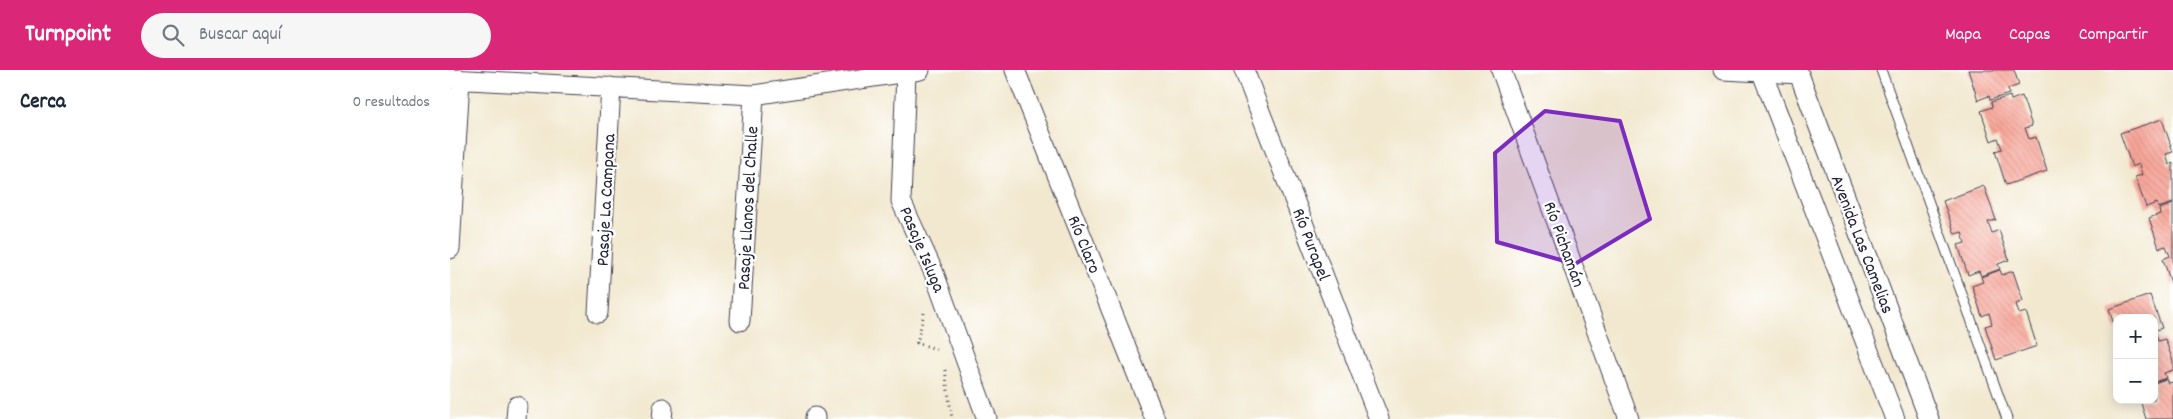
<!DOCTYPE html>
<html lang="es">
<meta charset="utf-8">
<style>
:root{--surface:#fff;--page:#f6f6f7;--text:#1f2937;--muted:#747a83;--line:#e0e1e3;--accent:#db2777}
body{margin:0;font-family:Dekko,sans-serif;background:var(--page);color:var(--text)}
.controls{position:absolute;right:15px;bottom:15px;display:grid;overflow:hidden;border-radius:10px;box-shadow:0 2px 12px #0003}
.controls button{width:45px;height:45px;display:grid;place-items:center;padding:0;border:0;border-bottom:1px solid var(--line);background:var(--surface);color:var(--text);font:25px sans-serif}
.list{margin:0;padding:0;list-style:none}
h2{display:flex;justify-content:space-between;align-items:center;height:65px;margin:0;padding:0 20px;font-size:21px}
h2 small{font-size:16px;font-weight:400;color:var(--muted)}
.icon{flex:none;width:28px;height:28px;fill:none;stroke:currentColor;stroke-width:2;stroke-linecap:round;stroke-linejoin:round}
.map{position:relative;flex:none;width:1723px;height:349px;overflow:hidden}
header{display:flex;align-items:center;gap:30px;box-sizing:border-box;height:70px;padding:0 25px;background:var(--accent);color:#fff}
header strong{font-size:24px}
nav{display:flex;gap:28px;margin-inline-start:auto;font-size:18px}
.search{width:350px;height:45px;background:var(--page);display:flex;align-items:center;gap:12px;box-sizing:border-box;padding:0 18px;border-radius:28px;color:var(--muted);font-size:19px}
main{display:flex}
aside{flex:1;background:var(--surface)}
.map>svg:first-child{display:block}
</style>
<header>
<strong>Turnpoint</strong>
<div class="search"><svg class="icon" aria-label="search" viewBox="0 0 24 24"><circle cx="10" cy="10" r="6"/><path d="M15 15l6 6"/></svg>Buscar aquí</div>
<nav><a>Mapa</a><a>Capas</a><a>Compartir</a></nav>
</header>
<main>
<aside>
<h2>Cerca<small>0 resultados</small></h2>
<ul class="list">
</ul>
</aside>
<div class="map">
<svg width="1723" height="349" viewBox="0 0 1723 349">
<defs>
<pattern id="building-back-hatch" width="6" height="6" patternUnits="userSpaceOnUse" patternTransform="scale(1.25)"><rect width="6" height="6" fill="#f8a598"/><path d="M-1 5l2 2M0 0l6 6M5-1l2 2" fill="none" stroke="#d48e84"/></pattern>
</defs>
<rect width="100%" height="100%" fill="#fff"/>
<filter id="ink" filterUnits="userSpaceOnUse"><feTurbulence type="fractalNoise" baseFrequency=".02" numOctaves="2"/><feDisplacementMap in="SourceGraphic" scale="10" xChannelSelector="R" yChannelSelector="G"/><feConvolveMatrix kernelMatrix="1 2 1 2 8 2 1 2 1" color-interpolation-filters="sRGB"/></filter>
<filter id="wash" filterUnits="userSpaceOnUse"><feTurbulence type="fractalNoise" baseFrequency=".0096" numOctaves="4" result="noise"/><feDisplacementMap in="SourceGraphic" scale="20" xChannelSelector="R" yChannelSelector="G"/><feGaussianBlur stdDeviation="1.12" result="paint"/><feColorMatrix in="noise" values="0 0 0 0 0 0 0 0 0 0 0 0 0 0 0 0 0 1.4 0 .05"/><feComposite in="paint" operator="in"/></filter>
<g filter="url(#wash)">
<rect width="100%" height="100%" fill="#f2e8cf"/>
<g id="blocks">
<path fill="url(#building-back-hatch)" d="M1518 0H1564L1569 15 1558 19 1559 24 1540 30 1539 26 1528 30Z
M1560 26 1561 30 1572 26 1582 56 1575 58 1579 69 1586 67 1597 101 1556 115 1545 81 1552 79 1548 68 1541 71 1531 41 1542 37 1541 32Z
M1712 49 1723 82 1716 84 1719 95 1723 93V133L1708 138 1707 133 1696 137 1685 107 1692 105 1689 94 1682 97 1670 63Z
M1534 116 1546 150 1538 152 1542 163 1549 160 1559 190 1548 194 1550 199 1531 206 1529 201 1518 205 1508 175 1515 173 1512 162 1505 164 1493 131Z
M1723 134V219L1713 189 1720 186 1716 176 1709 178 1699 148 1710 144 1709 139Z
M1550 200 1552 205 1563 201 1573 231 1566 234 1569 244 1576 242 1587 276 1546 290 1535 256 1542 254 1539 243 1532 246 1522 216 1533 212 1531 207Z
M1700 225 1712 258 1705 260 1708 271 1715 269 1723 291V300L1714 303 1716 308 1704 312V248H1667L1666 261 1659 239Z
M1716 309 1718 313 1723 312V349H1696L1690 330H1704V313Z"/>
</g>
</g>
<g filter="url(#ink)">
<use href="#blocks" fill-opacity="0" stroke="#414051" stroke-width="1"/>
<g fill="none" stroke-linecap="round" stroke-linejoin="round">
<defs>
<path id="lane" d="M1431 0 1557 349"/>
<path id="street" d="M565 0 705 349
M794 0 929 349
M1051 0 1179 349
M1273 0 1349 4
M1311 0 1445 349
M1345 0 1349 4 1479 349
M456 2 451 131 484 203 537 349
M0 9 304 25 470 0
M0 179 10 9
M148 243 161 17
M290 251 304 25
M66 349 67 336
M212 349 213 338
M365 349V347"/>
</defs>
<use href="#lane" stroke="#414051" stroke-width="11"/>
<use href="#street" stroke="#414051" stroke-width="21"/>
<path stroke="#414051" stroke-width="3" stroke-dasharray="1 4" stroke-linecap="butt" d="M474 243 467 273 489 280
M495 300 502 349"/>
<use href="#lane" stroke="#fff" stroke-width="9"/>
<use href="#street" stroke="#fff" stroke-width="19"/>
</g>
</g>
<path fill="#7b2cbf" fill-opacity="0.2" stroke="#7b2cbf" stroke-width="4" stroke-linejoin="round" d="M1095 41 1170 51 1200 149 1125 194 1047 172 1045 83Z"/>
<g text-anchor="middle" stroke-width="4.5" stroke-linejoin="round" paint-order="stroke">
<g font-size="18" fill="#22223b" stroke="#fff">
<text transform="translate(155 130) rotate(-87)" y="6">Pasaje La Campana</text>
<text transform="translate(297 138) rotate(-87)" y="6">Pasaje Llanos del Challe</text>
<text transform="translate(635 174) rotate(68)" y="6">Río Claro</text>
<text transform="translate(862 174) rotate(69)" y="6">Río Purapel</text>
<text transform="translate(1115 174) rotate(70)" y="6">Río Pichamán</text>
<text transform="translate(1413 174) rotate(69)" y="6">Avenida Las Camelias</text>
<text transform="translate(473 179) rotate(67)" y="6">Pasaje Isluga</text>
</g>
</g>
</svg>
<div class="controls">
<button>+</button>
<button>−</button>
</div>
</div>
</main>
